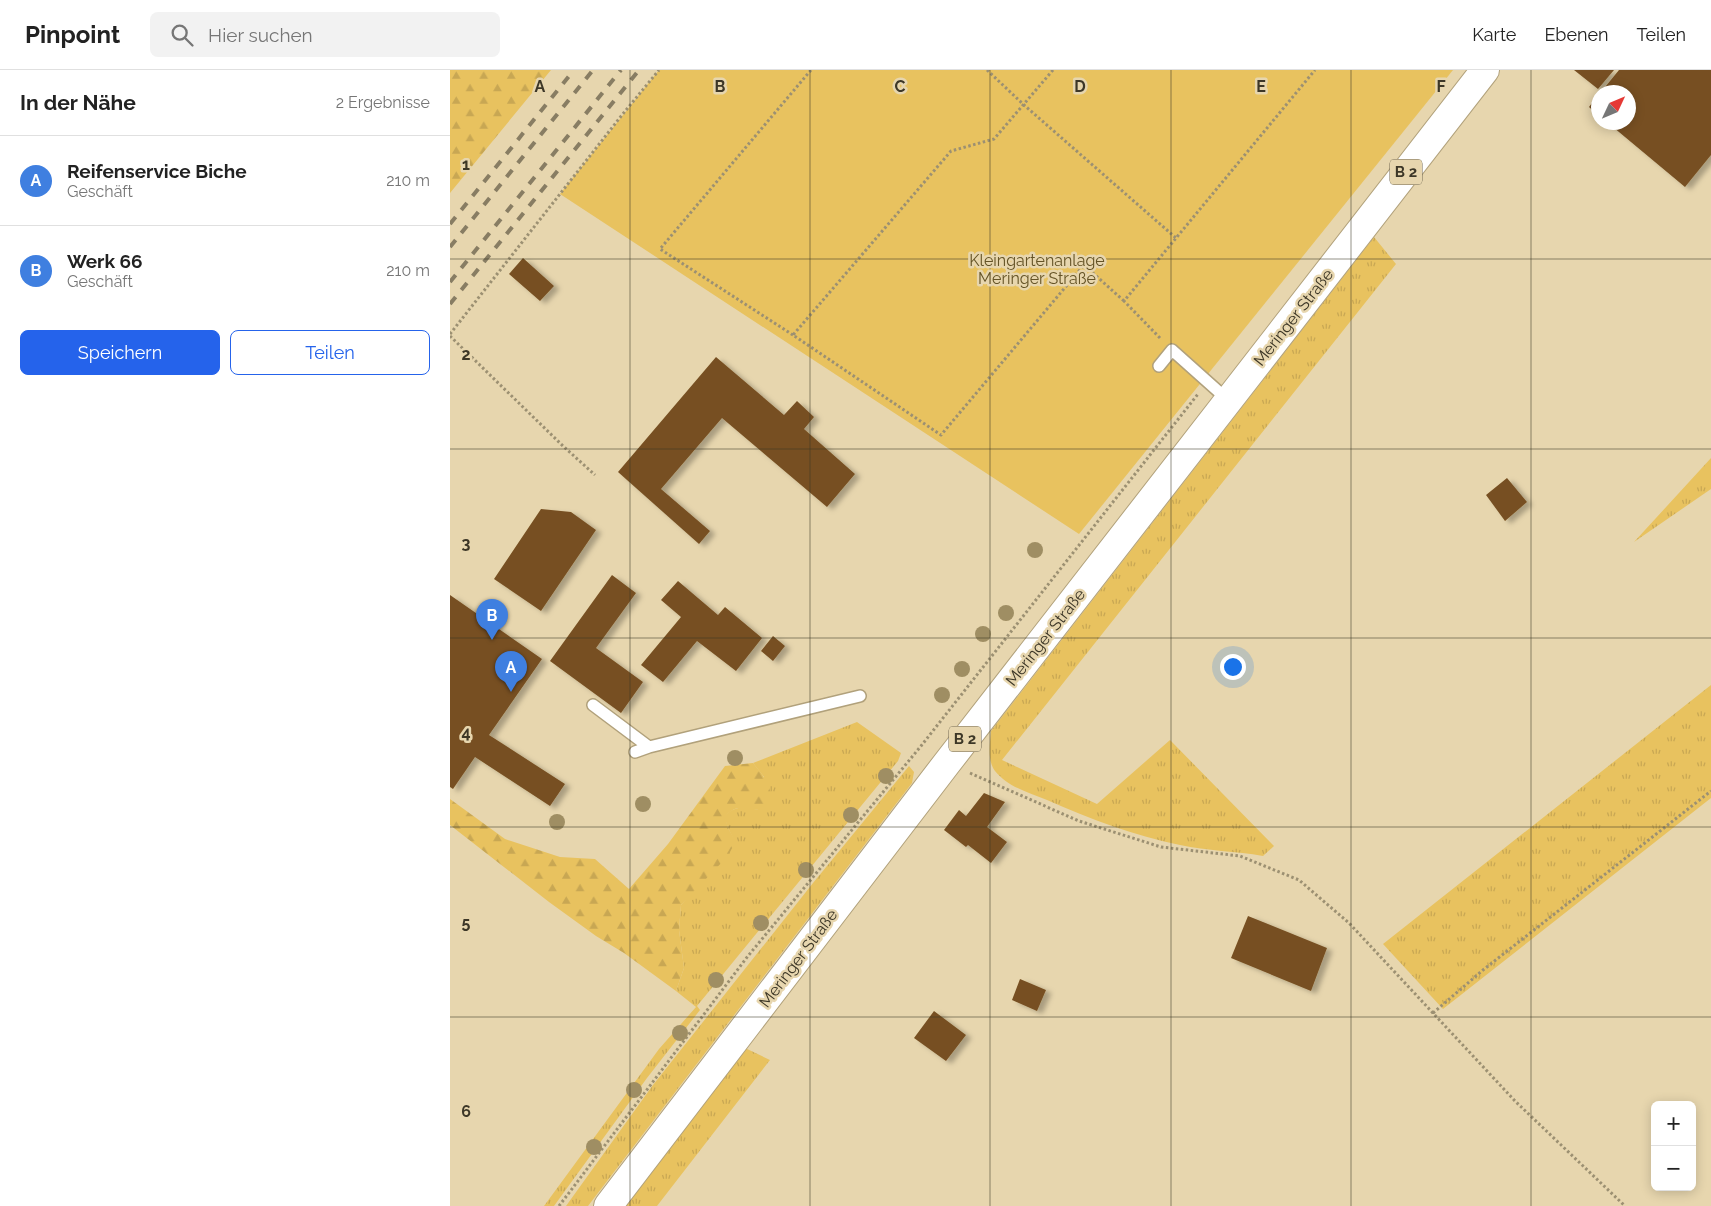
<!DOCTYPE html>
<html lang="de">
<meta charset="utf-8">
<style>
:root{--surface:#fff;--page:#f2f2f2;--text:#222;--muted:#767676;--line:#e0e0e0;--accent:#2563eb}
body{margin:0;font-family:Raleway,sans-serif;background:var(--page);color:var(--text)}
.controls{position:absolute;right:15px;bottom:15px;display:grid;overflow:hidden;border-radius:8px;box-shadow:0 2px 12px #0003}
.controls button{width:45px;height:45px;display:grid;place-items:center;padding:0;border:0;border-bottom:1px solid var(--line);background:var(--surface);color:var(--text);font:25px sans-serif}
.compass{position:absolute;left:1141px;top:15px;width:45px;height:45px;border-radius:50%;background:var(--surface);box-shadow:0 2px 12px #0003;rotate:46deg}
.you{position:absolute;left:782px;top:596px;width:18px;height:18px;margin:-12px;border:4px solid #fff;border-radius:50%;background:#1a73e8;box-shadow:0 0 0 8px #1a73e833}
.badge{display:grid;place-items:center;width:32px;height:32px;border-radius:50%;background:var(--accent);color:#fff;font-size:16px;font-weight:700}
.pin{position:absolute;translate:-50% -41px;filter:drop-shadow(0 1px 2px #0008)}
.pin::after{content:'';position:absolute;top:26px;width:18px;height:15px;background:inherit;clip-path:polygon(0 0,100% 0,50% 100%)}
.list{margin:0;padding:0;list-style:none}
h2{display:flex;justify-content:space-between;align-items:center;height:65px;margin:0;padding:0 20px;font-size:21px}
h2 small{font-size:16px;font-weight:400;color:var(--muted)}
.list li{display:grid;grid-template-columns:32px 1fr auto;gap:15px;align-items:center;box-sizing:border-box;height:90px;padding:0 20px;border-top:1px solid var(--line)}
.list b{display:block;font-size:19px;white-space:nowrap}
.list p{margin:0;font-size:16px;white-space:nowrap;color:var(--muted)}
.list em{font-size:16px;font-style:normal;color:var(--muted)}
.actions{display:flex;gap:10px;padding:15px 20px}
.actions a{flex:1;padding:11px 0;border:1px solid var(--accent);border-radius:8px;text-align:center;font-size:18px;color:var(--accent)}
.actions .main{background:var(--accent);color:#fff}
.icon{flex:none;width:28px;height:28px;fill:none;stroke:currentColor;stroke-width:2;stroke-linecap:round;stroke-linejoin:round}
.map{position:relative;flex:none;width:1261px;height:1136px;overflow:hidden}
header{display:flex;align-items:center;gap:30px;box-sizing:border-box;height:70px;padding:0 25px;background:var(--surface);border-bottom:1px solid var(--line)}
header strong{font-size:24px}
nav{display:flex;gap:28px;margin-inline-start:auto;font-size:18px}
.search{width:350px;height:45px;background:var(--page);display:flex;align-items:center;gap:12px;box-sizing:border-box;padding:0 18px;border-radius:8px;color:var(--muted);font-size:19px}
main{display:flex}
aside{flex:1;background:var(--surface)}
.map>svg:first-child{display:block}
</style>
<header>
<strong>Pinpoint</strong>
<div class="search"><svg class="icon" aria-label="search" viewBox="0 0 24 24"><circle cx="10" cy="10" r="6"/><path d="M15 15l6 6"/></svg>Hier suchen</div>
<nav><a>Karte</a><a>Ebenen</a><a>Teilen</a></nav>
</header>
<main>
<aside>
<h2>In der Nähe<small>2 Ergebnisse</small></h2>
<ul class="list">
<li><span class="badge" style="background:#3f7fe0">A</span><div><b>Reifenservice Biche</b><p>Geschäft</p></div><em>210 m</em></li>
<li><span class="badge" style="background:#3f7fe0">B</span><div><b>Werk 66</b><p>Geschäft</p></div><em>210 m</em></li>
</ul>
<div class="actions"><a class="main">Speichern</a><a>Teilen</a></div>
</aside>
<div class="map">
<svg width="1261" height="1136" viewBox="0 0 1261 1136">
<defs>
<pattern id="grass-tufts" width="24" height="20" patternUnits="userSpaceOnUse" patternTransform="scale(1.25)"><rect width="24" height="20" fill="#e8c25f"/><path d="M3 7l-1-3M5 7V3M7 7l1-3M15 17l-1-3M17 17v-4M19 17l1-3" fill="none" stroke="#c8a753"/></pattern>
<pattern id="forest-firs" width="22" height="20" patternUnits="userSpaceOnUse" patternTransform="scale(1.25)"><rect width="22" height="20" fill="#e8c25f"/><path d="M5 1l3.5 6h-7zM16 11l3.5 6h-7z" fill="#c8a753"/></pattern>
<filter id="shadow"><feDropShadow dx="5.5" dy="3" stdDeviation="2.5" flood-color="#0004"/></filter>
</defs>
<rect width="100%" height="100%" fill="#e7d6ae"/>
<path fill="url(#grass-tufts)" d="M924 167 946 194 552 690 647 734 720 670 824 776 813 786C786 781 757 781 730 775 685 766 640 749 597 730 579 723 558 717 545 701 537 690 540 674 541 661Z
M1261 388V419L1184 472Z
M1261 615V728L993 939 933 874Z
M407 652 451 683 448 691 247 936 250 940 197 1008 104 1136H94L209 979 246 937 226 921 234 898 229 860 231 835 285 772 278 758 274 746C285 736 294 736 308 740L314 707 303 693Z
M459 696 464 702 462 713 138 1136H116L203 1015 363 813Z
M295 978 320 990 207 1136H175Z"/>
<path fill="url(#forest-firs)" d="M0 0H101L0 123Z
M303 693C315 707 323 719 322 738 318 739 313 740 309 740 293 740 289 733 275 746L278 758 286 772 276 788 231 835 229 860 234 898 226 921 174 883 146 866 99 832 0 755V729L55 769 110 787 145 789 179 819 218 774 275 696Z"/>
<path fill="#e8c25f" d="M209 0H1003L629 464 110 124Z"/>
<path fill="#775022" filter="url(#shadow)" d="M1124 0H1164L1148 19Z
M1169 0H1261V85L1235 117 1157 52H1178V22H1151Z
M1148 25V45L1139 37Z
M73 188 104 216 90 231 59 204Z
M266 287 334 345 347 331 364 347 354 359 405 404 377 437 272 348 211 419 260 461 249 474 168 402Z
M1057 408 1077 432 1055 451 1036 425Z
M91 439 121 442 146 460 91 541 44 509Z
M162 505 186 523 146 578 193 612 171 643 100 591Z
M228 511 268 545 275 537 312 568 286 601 247 571 213 612 191 595 231 547 211 530Z
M0 525 92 589 39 665 115 714 100 736 25 687 3 719 0 717Z
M323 566 335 576 323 591 311 581Z
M534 723 555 732 537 757 557 772 541 793 518 775 516 777 494 760 509 740 516 746Z
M798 846 877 878 861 921 781 888Z
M570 909 596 920 587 941 562 930Z
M484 941 516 965 496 991 464 968Z"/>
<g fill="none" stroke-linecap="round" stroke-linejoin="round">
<defs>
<path id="lane" d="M709 296 722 280 778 330
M143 635 199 677 410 626
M185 682 199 677"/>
<path id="primary" d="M158 1136 497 693 1035 0"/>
</defs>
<use href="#lane" stroke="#b1a17b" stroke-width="14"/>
<use href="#primary" stroke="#b1a17b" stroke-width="30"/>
<path stroke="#9c9072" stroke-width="3" stroke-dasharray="2.5 2.5" stroke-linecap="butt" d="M537 0 574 35 726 168
M603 0 544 69 501 81 343 265 491 365 634 195 674 231
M0 264 172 45 209 0
M343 265 210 179 361 0
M0 266 113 376 145 405
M710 268 674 231 865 0
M520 703 629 751 711 777 790 786 849 810 899 853 1065 1031 1175 1136
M983 943 1033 900 1261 721
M109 1136 298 886 471 676 748 324"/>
<use href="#lane" stroke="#fff" stroke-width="11"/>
<use href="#primary" stroke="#fff" stroke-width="28"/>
<path stroke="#887d63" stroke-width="4" stroke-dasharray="9 9" stroke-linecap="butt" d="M0 154 124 0
M0 177 143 0
M0 212 171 0
M0 234 189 0"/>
</g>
<g fill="#9f8e63">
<circle cx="585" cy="480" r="8"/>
<circle cx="556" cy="543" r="8"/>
<circle cx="533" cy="564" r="8"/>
<circle cx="512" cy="599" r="8"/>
<circle cx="492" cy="625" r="8"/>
<circle cx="285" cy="688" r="8"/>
<circle cx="436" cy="706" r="8"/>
<circle cx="193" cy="734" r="8"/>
<circle cx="401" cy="745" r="8"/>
<circle cx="107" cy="752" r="8"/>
<circle cx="356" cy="800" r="8"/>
<circle cx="311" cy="853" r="8"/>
<circle cx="266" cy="910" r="8"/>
<circle cx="230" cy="963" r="8"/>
<circle cx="184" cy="1020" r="8"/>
<circle cx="144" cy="1077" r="8"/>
</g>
<path fill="none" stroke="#3d3727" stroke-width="1" stroke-opacity="0.55" d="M180 0V1136M360 0V1136M540 0V1136M721 0V1136M901 0V1136M1081 0V1136M0 189H1261M0 379H1261M0 568H1261M0 757H1261M0 947H1261"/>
<g text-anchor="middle" stroke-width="5" stroke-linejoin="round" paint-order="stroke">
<g fill="#e7d6ae" stroke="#706750" stroke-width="1">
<rect x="940" y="89.5" width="32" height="25" rx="4"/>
<rect x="499" y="656.5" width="32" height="25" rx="4"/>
</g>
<g font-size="15" font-weight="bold" fill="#3d3727">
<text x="956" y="107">B 2</text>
<text x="515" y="674">B 2</text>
</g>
<g font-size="16" fill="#645326" stroke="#e7d6ae">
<text x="587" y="196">Kleingartenanlage<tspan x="587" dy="18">Meringer Straße</tspan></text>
</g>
<g font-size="16" fill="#3d3727" stroke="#e7d6ae">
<text transform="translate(843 247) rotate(-52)" y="6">Meringer Straße</text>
<text transform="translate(595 567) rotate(-52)" y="6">Meringer Straße</text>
<text transform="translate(348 888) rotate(-53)" y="6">Meringer Straße</text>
</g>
</g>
<g font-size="16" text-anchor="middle" font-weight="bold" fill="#3d3727" stroke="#e7d6ae" stroke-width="5" stroke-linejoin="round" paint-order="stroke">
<text x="90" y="22">A</text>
<text x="270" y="22">B</text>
<text x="450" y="22">C</text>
<text x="630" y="22">D</text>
<text x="811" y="22">E</text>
<text x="991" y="22">F</text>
<text x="16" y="100">1</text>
<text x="16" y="290">2</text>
<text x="16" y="479">3</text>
<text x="16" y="668">4</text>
<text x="16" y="858">5</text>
<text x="16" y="1047">6</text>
</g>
</svg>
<div class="controls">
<button>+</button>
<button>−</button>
</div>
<svg class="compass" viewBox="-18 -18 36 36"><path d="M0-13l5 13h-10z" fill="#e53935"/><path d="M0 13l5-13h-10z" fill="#767676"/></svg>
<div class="you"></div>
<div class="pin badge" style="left:61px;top:622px;background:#3f7fe0">A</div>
<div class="pin badge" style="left:42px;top:570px;background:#3f7fe0">B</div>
</div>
</main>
